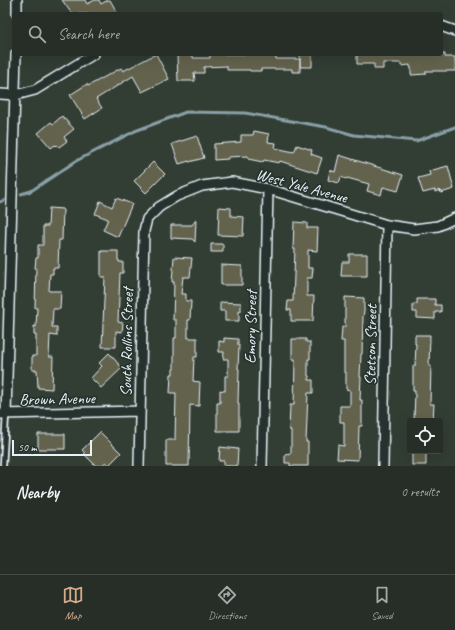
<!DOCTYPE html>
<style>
:root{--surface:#262e27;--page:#323a33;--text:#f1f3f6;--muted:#a4a8a7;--line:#424a44;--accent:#d6ab8b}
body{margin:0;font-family:Caveat,sans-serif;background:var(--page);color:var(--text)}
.controls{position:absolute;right:12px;bottom:12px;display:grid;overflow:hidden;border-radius:4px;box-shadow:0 4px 16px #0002}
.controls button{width:36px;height:36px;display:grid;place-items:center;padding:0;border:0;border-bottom:1px solid var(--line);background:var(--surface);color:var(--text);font:20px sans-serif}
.scale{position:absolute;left:12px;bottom:10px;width:80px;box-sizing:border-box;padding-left:4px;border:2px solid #e8f1f8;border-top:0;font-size:11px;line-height:14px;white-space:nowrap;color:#e8f1f8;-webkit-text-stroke:3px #26332d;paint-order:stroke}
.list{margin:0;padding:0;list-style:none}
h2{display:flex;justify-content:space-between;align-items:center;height:52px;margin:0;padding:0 16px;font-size:17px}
h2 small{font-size:13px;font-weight:400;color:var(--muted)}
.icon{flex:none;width:22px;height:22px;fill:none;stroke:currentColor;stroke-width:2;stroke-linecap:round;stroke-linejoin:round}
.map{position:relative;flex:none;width:455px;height:466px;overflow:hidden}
.search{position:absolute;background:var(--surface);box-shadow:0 4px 16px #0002;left:12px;right:12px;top:12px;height:44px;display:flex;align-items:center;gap:10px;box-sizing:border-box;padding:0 14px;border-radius:4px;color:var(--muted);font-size:15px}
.sheet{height:108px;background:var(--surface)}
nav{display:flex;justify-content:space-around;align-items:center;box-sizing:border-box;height:56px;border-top:1px solid var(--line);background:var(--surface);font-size:11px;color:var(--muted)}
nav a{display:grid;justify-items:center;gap:2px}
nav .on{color:var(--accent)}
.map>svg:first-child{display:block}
</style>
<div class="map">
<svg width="455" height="466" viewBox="0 0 455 466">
<rect width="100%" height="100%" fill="#323d34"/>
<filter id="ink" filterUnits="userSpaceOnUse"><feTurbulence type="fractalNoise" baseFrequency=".025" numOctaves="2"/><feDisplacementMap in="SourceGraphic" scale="8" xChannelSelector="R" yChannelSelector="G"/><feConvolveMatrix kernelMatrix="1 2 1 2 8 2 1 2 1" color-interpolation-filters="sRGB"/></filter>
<g filter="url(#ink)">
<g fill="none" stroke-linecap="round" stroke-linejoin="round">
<path stroke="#89a0a7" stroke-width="3" d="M21 194 31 191 76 161 135 131 186 112 245 113 326 127 354 135 416 141 455 127
M0 202 4 200"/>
</g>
<path fill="#63634e" stroke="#e8f1f8" d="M62 0H85L87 4 95 0H99L101 4 108 0H110L118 14H72Z
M156 54 169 79 142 92 133 76 96 99 102 108 85 119 70 95 87 84 88 86 121 68 123 71Z
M210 54H276V59H300V72H292V69H261V71H250V70H227V66L204 67V73H194L195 81H178L177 55H193V58H210Z
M300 54H312V67H300Z
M357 54H445V57H455V71H426V74L411 75V67H410V65L401 66V63H383V69H374V64H357Z
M62 116 74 129 64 137 67 141 59 147 57 145 56 146 55 145 51 148 38 133 51 122 53 124Z
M254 131 269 134 268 142 276 143 275 148 294 152 297 145 312 150 311 154 322 158 317 173 280 161 279 163 264 160 263 162 248 159V156L228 157V159L214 160V144L241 142V135H253Z
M197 136 204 158 189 162V161L179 164 172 144Z
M339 155 403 175 398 191 383 187 381 195 367 191 369 184 347 178 346 179 341 177 339 183 328 180 330 170 335 172Z
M153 162 165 174 146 193 134 181Z
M448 166 454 189 441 193 440 190 435 192V190L423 193 418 178 430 175 429 171Z
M116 198 132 204 118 237 103 230 108 219 95 214 100 201 112 207Z
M219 207 231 208V216L244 217 243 236 218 235Z
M49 208 63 209 62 240H59L58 268H53V274H50L49 291H61L60 309H53L52 327H57V336L50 335 49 357H53L52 389 38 388 37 370H32V356H36V335H34V326L36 327 37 308H35L36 268H35L36 258H38V245H43V226H48Z
M196 220 195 242 192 239 171 238V225H192Z
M294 222 307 223V228H318L317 251 308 250V268H313L312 278H307V296H314L313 321H291V310H287L288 301H293L295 249H293Z
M211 244H223V252H211Z
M101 251H118V260H119V262H123V273H120L118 322 123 323 122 332 116 331V347H102L105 277H101Z
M349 254H367V276H341L342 262H349Z
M174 257 192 258 190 277H183L181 294H186V301H191L190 320H188V338H197V357H194L193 381 200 382 199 406 190 405 189 466H166V440H175L176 393H170L171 374H173V369H174V338H176V320H173L174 282H172Z
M221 265 242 266V285H221Z
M345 297 364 298V311L363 317 362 354H361L360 377H361L360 400H362V426H359L358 460 337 459 338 445 344 446V422H340V406H350V390L346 389V372H344V341H341L342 327H345Z
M417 299H435V305H441V312H435V319L417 318V312H413V304H417Z
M220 302 241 303V311H239V321H225V311H220Z
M415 335H430L429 366H431L430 404H434L433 421H414L415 391H413V366H415L416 344H415Z
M224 338 238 339V345H239L238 369H239L238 403H239V431H217V403H220V390L225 391V376H228V359H223L224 352H219V341L224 342Z
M292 339H306V342H310V359H308V376H309V380H313V393H308L306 442H308V466H290V463H285V454L291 453V430H289L290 405H294L295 359H292Z
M109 353 122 368 101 388 91 378 102 366 99 363Z
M100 432 121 453 109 465 106 462 101 466H96L84 454 85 453 82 450Z
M38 434H65V449H38Z
M220 447 238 449 237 466H224V461H219Z
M412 451H426V465H412Z"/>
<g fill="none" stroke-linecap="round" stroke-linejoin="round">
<defs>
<path id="lane" d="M3 466 6 414"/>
<path id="street" d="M17 14V0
M441 26 455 31
M0 94 16 95 35 90 94 54
M1 414 140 411
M6 414 16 54
M139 466 144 231 147 219 159 207 177 196 202 186 232 182 268 189 387 225 414 229 438 226 455 218
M262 466 268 189
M383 466 387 225"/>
</defs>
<use href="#lane" stroke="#e8f1f8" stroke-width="8"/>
<use href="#street" stroke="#e8f1f8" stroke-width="12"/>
<use href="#lane" stroke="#26332d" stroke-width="4.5"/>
<use href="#street" stroke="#26332d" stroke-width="9"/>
</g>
</g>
<g text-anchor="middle" stroke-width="3.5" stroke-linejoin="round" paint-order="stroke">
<g font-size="16" fill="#e8f1f8" stroke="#26332d">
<text transform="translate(302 185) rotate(15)" y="6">West Yale Avenue</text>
<text transform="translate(250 327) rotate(-89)" y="6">Emory Street</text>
<text transform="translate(126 342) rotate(-89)" y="6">South Rollins Street</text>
<text transform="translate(370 345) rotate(-89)" y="6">Stetson Street</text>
<text transform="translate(57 398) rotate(-1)" y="6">Brown Avenue</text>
</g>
</g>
</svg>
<div class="controls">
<button><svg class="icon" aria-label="locate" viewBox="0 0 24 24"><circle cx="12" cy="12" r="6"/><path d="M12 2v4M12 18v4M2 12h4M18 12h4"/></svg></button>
</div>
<div class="scale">50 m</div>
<div class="search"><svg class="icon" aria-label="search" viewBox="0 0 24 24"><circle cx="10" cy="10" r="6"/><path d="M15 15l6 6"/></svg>Search here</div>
</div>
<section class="sheet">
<h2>Nearby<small>0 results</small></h2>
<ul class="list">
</ul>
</section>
<nav>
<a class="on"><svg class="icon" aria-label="map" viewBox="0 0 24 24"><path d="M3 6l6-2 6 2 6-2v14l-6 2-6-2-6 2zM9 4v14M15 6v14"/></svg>Map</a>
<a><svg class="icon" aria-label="directions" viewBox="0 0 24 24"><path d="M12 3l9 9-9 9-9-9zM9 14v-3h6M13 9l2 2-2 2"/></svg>Directions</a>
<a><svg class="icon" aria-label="saved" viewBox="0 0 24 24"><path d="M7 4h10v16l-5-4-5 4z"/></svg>Saved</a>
</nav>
